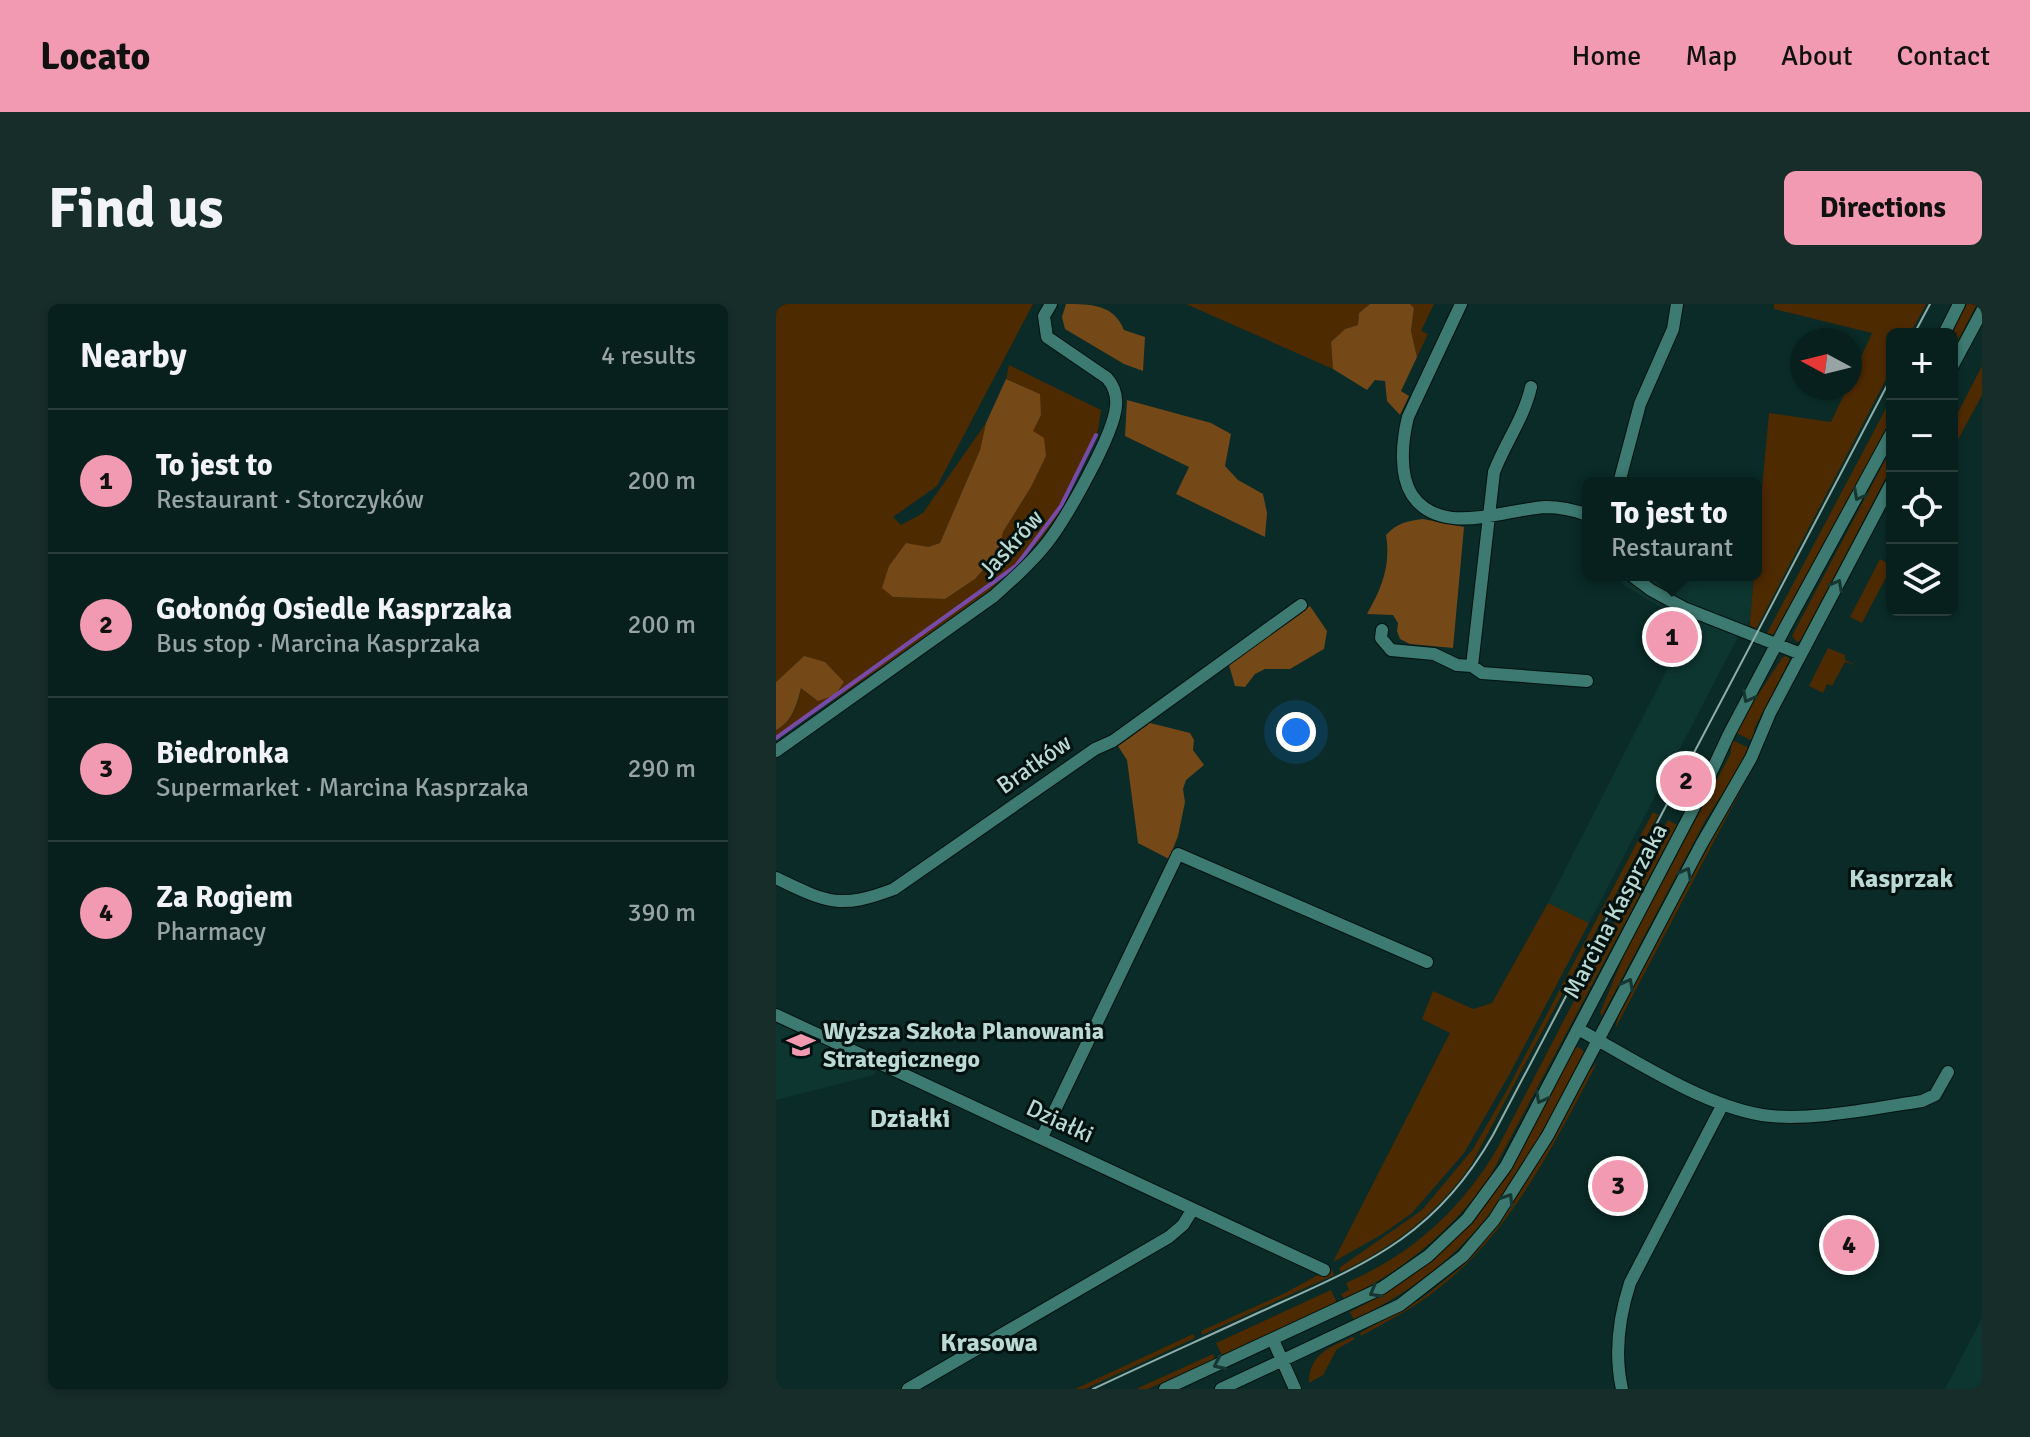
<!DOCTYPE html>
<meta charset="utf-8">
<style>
:root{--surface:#08201d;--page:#162d2a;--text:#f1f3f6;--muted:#98a3a4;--line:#293e3b;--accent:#f19ab1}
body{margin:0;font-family:Signika,sans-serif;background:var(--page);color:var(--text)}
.controls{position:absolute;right:24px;top:24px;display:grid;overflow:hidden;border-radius:12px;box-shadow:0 2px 6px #0004}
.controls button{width:72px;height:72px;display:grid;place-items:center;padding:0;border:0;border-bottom:2px solid var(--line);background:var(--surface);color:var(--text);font:40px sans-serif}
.compass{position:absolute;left:1014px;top:24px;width:72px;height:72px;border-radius:50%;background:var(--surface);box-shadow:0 2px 6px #0004;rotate:277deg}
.you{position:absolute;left:520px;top:428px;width:28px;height:28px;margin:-20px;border:6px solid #fff;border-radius:50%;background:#1a73e8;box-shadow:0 0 0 12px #1a73e833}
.badge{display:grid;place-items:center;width:52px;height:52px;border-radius:50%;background:var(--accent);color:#111;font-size:26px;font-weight:700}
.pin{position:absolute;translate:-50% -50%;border:4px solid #fff;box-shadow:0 2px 8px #0006}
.popup{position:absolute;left:806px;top:173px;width:180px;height:104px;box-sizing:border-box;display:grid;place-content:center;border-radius:12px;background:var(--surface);filter:drop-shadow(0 2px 6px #0005);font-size:26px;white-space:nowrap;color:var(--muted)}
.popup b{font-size:30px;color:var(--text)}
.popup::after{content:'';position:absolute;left:50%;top:100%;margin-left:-16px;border:16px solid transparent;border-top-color:var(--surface)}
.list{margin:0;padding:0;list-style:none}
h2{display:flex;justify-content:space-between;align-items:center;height:104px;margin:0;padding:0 32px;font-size:34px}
h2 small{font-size:26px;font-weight:400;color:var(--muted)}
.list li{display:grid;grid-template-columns:52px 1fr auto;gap:24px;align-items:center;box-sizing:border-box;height:144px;padding:0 32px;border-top:2px solid var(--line)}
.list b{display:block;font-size:30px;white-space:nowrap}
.list p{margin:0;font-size:26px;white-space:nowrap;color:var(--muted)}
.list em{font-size:26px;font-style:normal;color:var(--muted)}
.icon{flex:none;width:44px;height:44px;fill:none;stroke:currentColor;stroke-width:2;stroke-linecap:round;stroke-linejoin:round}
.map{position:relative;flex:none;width:1206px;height:1085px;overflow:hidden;border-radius:12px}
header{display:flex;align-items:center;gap:48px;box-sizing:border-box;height:112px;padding:0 40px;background:var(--accent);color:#111}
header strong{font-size:38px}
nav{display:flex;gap:44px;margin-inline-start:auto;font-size:28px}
.intro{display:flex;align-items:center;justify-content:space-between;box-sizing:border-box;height:192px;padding:0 48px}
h1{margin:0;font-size:56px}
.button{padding:20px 36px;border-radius:12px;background:var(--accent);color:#111;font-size:28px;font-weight:700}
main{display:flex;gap:48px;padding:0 48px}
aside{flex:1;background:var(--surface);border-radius:12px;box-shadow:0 2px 6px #0004}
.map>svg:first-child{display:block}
</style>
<header>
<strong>Locato</strong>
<nav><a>Home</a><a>Map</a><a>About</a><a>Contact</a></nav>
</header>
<div class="intro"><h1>Find us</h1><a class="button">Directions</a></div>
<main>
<aside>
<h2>Nearby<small>4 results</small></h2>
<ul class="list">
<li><span class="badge">1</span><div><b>To jest to</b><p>Restaurant · Storczyków</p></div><em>200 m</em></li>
<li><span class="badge">2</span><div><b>Gołonóg Osiedle Kasprzaka</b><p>Bus stop · Marcina Kasprzaka</p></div><em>200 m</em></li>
<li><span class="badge">3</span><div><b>Biedronka</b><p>Supermarket · Marcina Kasprzaka</p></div><em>290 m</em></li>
<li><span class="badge">4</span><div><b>Za Rogiem</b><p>Pharmacy</p></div><em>390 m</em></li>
</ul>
</aside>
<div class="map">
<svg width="1206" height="1085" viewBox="0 0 1206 1085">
<rect width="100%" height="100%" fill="#0a2b27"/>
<path fill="#0e3631" d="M844 271H978L974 316 961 335 813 619 772 599 900 348 881 339 896 310 846 280Z
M0 719 100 764 98 771 0 796Z
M1206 1014V1085H1169Z"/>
<path fill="#4e2a00" d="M0 0H257L161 182 117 213 125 221 147 209 210 119 204 146 164 239 152 243 117 293 169 295 199 275 222 249 227 228 255 183 269 152 256 128 264 90 230 75 233 61 325 106 322 126 282 211 263 237 203 297 0 435V426C26 413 26 378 28 352L0 378Z
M410 0H594L583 9 582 21 569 25 555 38 557 65Z
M634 0H658L645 27 652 30 641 53 635 27 638 4Z
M998 0H1150L1134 30H1116V64L980 325 974 321V316L993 109 1055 118 1071 84H1074V77L1096 29 998 5Z
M1191 0H1201L1176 48 1175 30Z
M1206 62V91L1177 145 1176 120Z
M1116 93V113L1002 329 999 331 991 329Z
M1116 143V162L1025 336 1021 338 1016 332Z
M1104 255 1116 262 1086 319 1074 313Z
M1052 344 1069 351V356L1080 361 1069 358 1056 382 1051 380 1047 389 1033 382Z
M1009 352 1013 354V358L978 425 979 438 958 428 1006 354Z
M954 435 975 445 929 517 826 712 824 709 849 649 955 449Z
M981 449 984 450 839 725 842 713Z
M877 508 882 511 695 861C661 910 618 942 565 968L563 964 646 906 697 845 731 786Z
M892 516 901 521 711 878C671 930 627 967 568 995L565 990 573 986 570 979C635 951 685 906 721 845Z
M772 599 813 619 733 771 688 849 636 909 605 931 557 958 674 729 646 715 657 687 697 705 716 699Z
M803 743 808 748C743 871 710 951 578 1016L574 1008C705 943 735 866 799 744Z
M821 759C776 843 736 928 659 987 636 1005 610 1018 585 1032L584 1029 645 995 684 964 701 947 777 836 814 766Z
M555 964 558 971 426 1031 425 1027 507 990Z
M555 986 561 999 446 1051 440 1039Z
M417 1030 419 1034 309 1085H299Z
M577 1033 579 1035 561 1045 547 1071 533 1079C533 1050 554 1043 577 1033Z
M437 1050 439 1055 372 1085H360Z"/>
<path fill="#754818" d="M290 0C314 0 338 0 348 26L369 33 367 67 348 60 289 25 286 13Z
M594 0H634L638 4 635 27 641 53 625 87 633 92 624 111 611 97 609 77 599 76 591 86 557 65 555 38 569 25 582 21 583 9Z
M230 75 264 90 265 111 257 127 268 134 270 152 255 183 227 228 222 249 199 275 169 295 117 293 106 284 113 262 130 239 152 243 164 239 204 146 210 119Z
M351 96 435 119 455 130 449 162 462 176 487 190 491 209 489 233 400 190 413 163 349 132Z
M647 215 688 223 677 344 634 340 624 335 621 327 622 319 617 311 591 310C606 284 615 261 610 231 621 219 631 217 647 215Z
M534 302 551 327 548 345 514 365H489L479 370 469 383 459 382 453 361Z
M28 352 49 358 68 378 59 391 42 397 25 384C21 401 16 418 0 426V378Z
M374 419 414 429 418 436 417 446 428 461 410 476 407 485 409 498 402 532 393 555 362 539 351 456 342 442Z"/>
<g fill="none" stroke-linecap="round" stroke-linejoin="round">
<path stroke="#764ba8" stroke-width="4" d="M0 434 240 262 285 202 320 131"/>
<defs>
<path id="minor" d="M685 0 632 113C626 137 623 171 636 191 665 234 729 205 770 203 784 203 798 206 812 211
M1168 30 1183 0
M1176 63 1206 7
M843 179 864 100 897 25 901 0
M855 271 875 286 908 304 1025 350
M606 326 605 334 615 346 658 350 681 361 696 362 706 369 811 377
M696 362 718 168C729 139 748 114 755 83
M0 447 218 292C237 275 255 259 271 239 289 216 338 131 340 102 341 92 338 82 331 74L271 33 268 12 275 0
M0 574C50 598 63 606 118 585L319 445 337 437 525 301
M0 711 548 966
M802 725C855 754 926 801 986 811 1032 818 1099 804 1146 797L1159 791 1172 768
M266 833 402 550 651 658
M497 1036 519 1085
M132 1085 393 933 407 921 417 905
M389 1085 606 984 652 952 691 915 730 862 926 488 953 430 1010 322 1116 128
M445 1085 624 1001 687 952 718 916 772 831 925 541 975 454 994 409 1116 178
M846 1085C838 1049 843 1013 854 979L947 800"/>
</defs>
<use href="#minor" stroke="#01120f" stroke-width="14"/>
<use href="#minor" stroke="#3d7a71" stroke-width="12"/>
<path stroke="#8faea9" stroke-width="2" d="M1138 30 1154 0
M317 1085C372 1059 428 1034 484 1008 587 961 658 935 717 831L1116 72"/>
</g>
<defs><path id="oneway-chevron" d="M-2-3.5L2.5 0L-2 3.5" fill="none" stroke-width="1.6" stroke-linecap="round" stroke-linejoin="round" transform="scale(2)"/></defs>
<g stroke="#153631">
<use href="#oneway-chevron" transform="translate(1083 191) rotate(118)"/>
<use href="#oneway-chevron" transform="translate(1061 281) rotate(-62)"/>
<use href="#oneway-chevron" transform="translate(972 393) rotate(118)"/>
<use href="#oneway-chevron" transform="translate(910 569) rotate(-62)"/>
<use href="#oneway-chevron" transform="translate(852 680) rotate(-62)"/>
<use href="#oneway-chevron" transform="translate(765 794) rotate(118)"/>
<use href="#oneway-chevron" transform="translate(732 895) rotate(-57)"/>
<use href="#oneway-chevron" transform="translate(599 988) rotate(151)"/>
<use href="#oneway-chevron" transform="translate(443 1060) rotate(155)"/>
</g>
<defs>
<symbol id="university-bare" viewBox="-9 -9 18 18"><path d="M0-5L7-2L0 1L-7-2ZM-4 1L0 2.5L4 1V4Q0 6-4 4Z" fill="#f19ab1" stroke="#00120f" stroke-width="2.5" paint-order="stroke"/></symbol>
</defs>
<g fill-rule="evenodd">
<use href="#university-bare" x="5" y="721" width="40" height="40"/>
</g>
<g text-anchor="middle" stroke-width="6" stroke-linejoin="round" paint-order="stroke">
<g font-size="24" fill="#bbd9d3" stroke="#00120f">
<text transform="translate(235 240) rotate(-48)" y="8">Jaskrów</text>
<text transform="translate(258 460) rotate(-35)" y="8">Bratków</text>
<text transform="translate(839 607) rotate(-62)" y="8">Marcina Kasprzaka</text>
<text transform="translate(284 817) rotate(25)" y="8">Działki</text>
</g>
<g font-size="24" font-weight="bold" fill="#bbd9d3" stroke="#00120f" text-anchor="start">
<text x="47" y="735">Wyższa Szkoła Planowania<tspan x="47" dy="28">Strategicznego</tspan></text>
</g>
<g font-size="26" font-weight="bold" fill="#bbd9d3" stroke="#00120f">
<text x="1125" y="583">Kasprzak</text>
<text x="134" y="823">Działki</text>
<text x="213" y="1047">Krasowa</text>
</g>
</g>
</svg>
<div class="controls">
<button>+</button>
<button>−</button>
<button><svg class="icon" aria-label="locate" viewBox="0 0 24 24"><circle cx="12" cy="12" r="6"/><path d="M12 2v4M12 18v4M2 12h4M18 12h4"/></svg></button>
<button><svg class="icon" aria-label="layers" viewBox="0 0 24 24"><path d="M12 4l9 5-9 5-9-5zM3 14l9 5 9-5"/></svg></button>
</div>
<svg class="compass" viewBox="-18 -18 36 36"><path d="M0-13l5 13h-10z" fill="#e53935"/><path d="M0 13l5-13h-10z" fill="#98a3a4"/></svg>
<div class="you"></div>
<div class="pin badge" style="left:896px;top:333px">1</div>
<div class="popup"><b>To jest to</b>Restaurant</div>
<div class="pin badge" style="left:910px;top:477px">2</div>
<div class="pin badge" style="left:842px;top:882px">3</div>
<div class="pin badge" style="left:1073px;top:941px">4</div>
</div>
</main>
